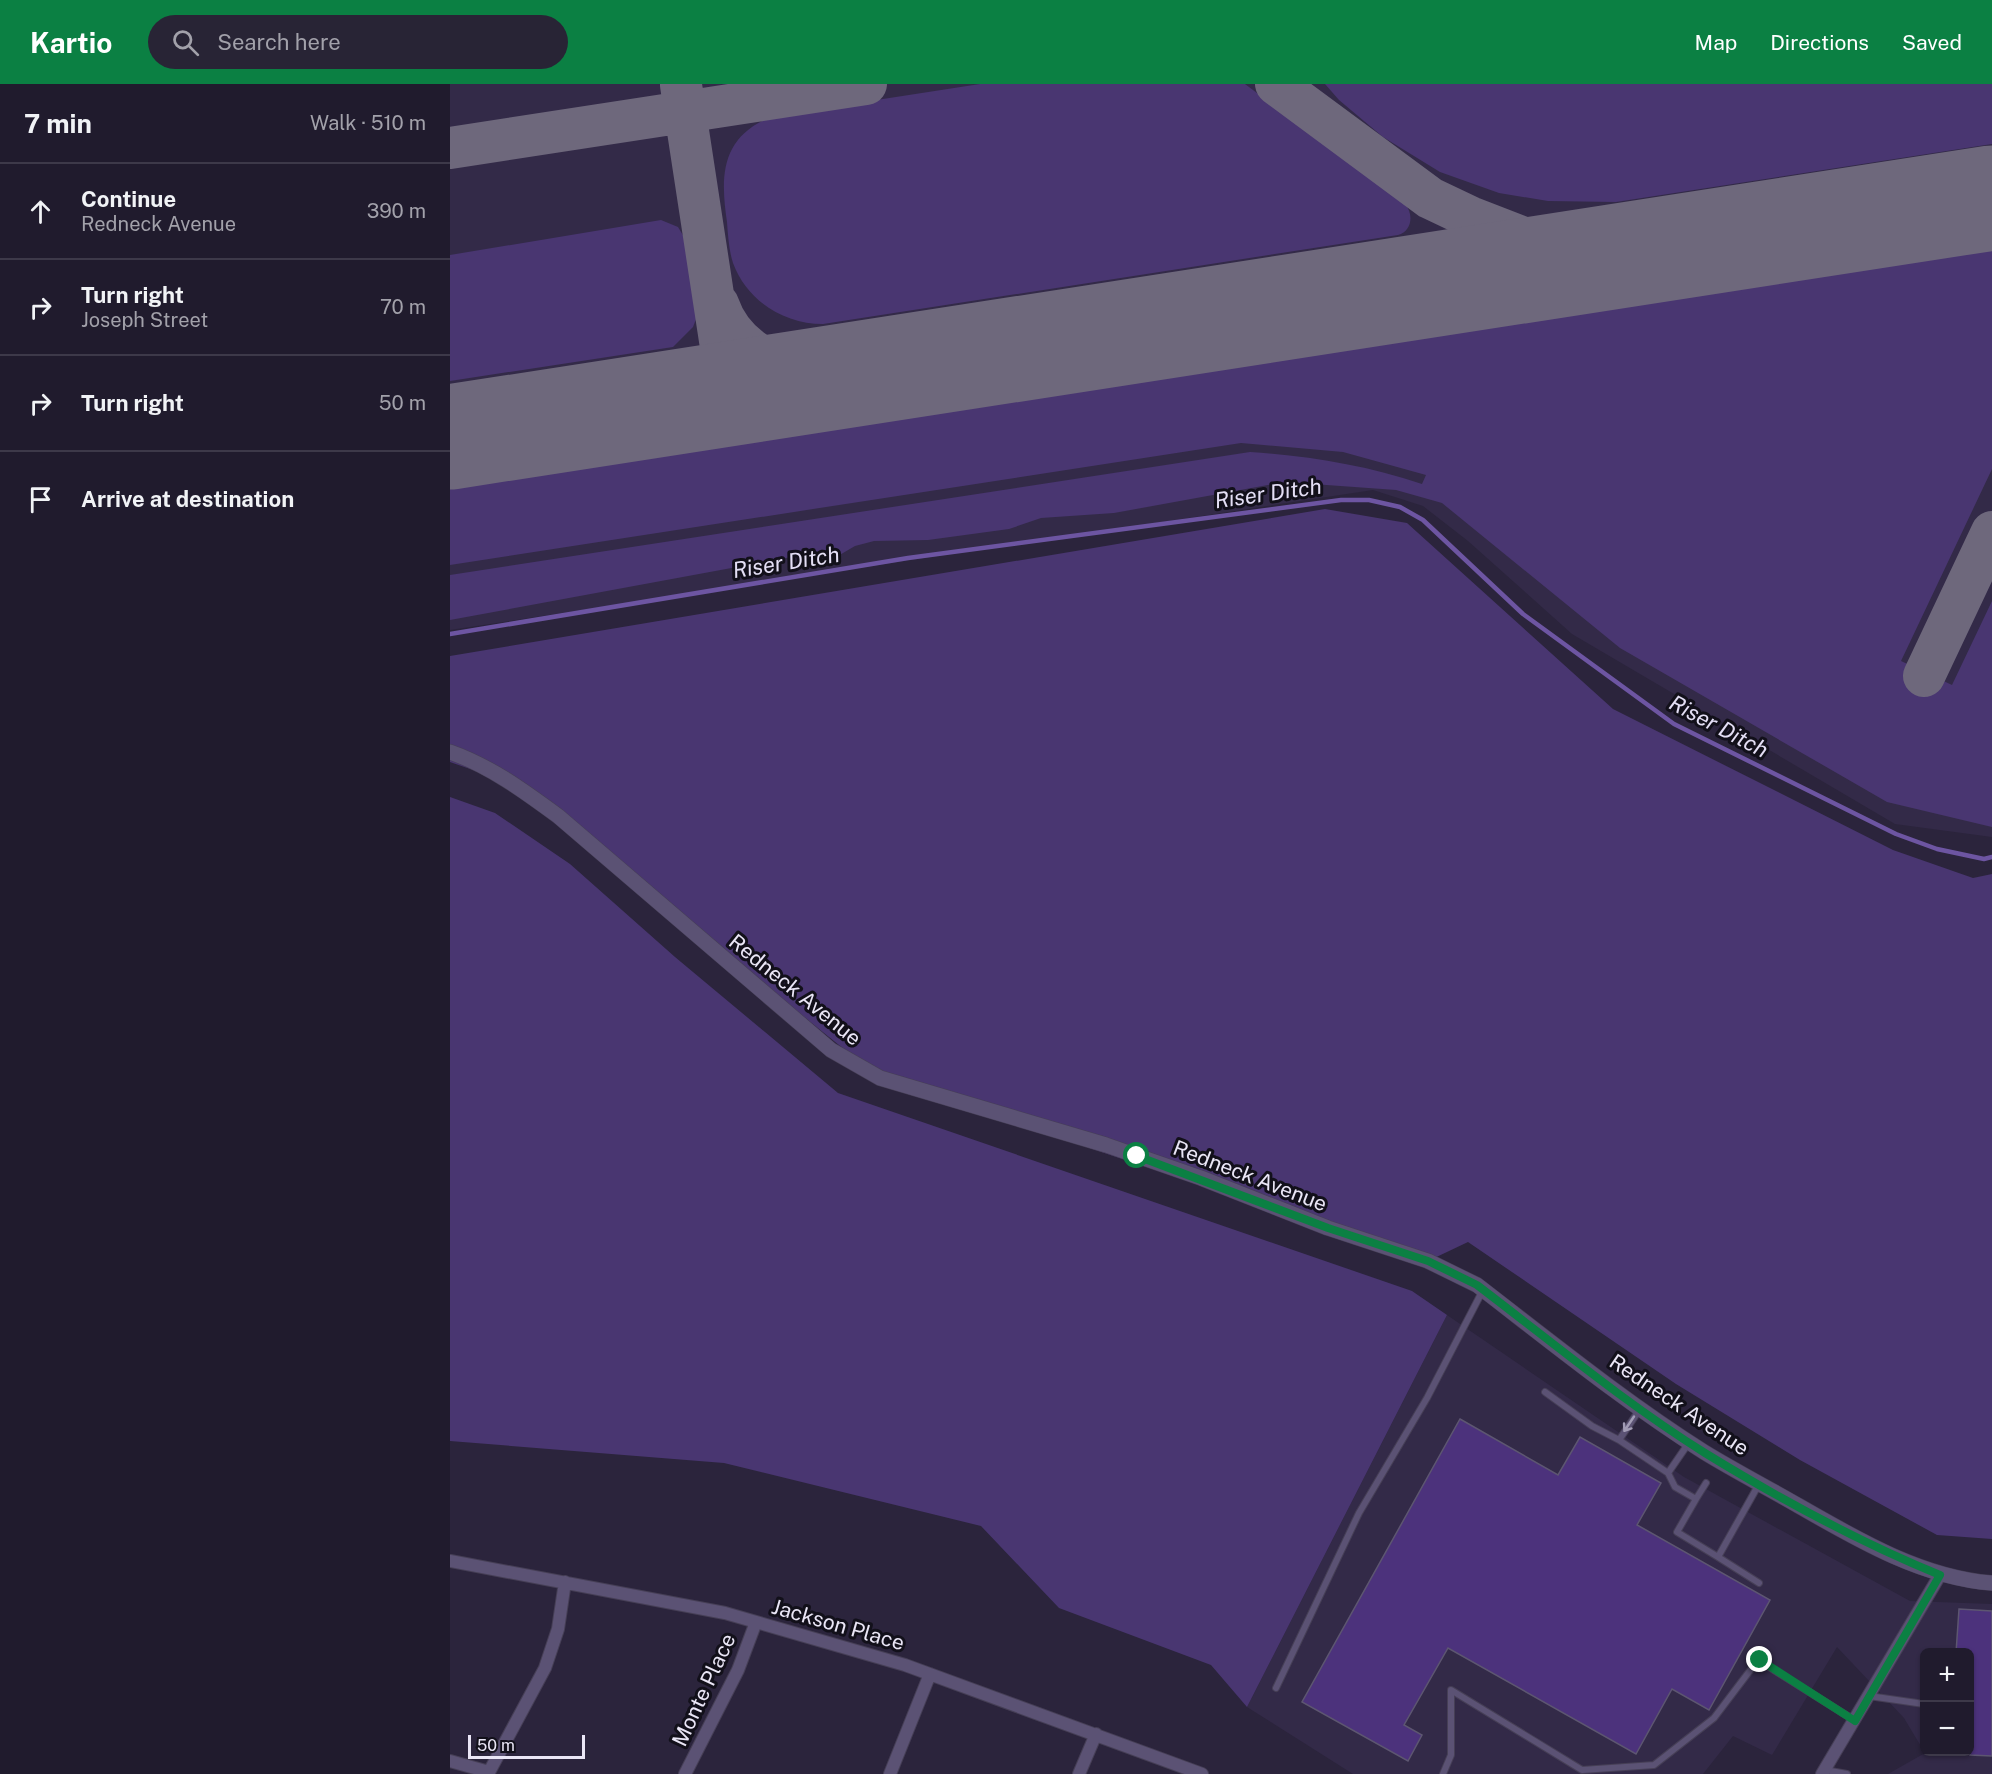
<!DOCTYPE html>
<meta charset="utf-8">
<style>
:root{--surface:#201b2d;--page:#282435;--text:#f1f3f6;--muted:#a2a1aa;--line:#3d3949;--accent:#0b8043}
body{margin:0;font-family:"Public Sans",sans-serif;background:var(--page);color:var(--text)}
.controls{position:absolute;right:18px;bottom:18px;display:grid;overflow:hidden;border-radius:9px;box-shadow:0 2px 4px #0004}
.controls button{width:54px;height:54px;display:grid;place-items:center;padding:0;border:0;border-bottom:2px solid var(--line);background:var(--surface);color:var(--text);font:30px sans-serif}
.scale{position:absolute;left:18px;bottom:15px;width:117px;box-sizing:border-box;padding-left:6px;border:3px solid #eae6f6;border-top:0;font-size:16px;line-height:21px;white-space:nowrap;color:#eae6f6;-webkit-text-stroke:4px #12101a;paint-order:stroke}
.stop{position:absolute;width:18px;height:18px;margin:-14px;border:4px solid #0b8043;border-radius:50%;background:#fff}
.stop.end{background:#0b8043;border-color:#fff;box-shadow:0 2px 6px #0008}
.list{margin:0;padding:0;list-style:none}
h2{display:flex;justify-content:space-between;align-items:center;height:78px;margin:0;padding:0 24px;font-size:26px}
h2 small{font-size:20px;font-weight:400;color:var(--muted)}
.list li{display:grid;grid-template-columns:39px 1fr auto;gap:18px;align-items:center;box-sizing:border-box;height:96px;padding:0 24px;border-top:2px solid var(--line)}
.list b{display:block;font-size:22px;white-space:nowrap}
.list p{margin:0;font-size:20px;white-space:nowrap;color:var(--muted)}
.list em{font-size:20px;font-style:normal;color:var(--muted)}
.icon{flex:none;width:33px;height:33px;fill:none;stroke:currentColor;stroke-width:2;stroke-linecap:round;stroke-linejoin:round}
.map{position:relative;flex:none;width:1542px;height:1690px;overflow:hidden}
header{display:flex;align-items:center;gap:36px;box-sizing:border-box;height:84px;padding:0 30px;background:var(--accent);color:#fff}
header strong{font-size:28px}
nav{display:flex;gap:33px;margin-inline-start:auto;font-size:21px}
.search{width:420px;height:54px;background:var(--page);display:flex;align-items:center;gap:15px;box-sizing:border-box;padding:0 21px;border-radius:33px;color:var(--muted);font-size:22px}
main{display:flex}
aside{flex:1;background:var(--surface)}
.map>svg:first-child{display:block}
</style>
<header>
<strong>Kartio</strong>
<div class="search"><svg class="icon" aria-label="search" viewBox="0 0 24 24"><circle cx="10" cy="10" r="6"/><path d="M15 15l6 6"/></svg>Search here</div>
<nav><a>Map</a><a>Directions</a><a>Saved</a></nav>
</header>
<main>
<aside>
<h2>7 min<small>Walk · 510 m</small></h2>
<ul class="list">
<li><svg class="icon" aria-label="ahead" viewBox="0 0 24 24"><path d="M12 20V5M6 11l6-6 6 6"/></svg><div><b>Continue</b><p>Redneck Avenue</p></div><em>390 m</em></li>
<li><svg class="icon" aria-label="right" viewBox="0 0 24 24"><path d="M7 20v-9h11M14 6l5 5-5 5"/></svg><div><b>Turn right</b><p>Joseph Street</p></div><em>70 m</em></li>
<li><svg class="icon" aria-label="right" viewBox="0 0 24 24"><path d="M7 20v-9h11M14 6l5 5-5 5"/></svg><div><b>Turn right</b></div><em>50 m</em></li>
<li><svg class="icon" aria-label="arrive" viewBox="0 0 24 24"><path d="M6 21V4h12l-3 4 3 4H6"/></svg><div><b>Arrive at destination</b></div></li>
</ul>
</aside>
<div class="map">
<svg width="1542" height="1690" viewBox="0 0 1542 1690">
<rect width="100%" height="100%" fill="#2b243c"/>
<path fill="#332a48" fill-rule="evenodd" d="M0 0H1542V753L1445 740 1122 550 1018 457 973 422 923 406 0 546Z
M997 1231 1234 1393 1460 1517 1542 1520V1690H1438L1475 1669 1454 1634 1387 1563 1322 1671 1283 1652 1253 1690H903L797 1623ZM1474 1568H1520V1668H1474Z"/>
<path fill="#493671" d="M530 0H795L955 120C964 130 962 147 948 151L373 240C334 240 297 217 283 179 279 167 278 152 277 138 270 91 271 52 323 32Z
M875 0H1542V60L1166 118 1098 117 1049 109 990 88 933 53 889 16Z
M211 136 228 143 234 153 248 230 243 243 223 263 0 297V171Z
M1542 165V385L1451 577 1502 601 1542 517V743L1437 718 1170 564 992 419 946 406 835 398 664 429 591 434 559 445 478 456 424 457 405 462 381 476 352 471 0 536V491L800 368C859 372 915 381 972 400L976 391 893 368 791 359 0 481V403Z
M875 425 957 439 1163 625 1443 766 1523 794 1542 790V1455L1487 1451 1350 1376 1226 1300 1018 1158 978 1177 430 994 64 700 0 678V572Z
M0 713 45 729 120 780 225 873 388 1009 962 1207 997 1231 797 1623 761 1581 609 1524 531 1442 274 1379 0 1357Z"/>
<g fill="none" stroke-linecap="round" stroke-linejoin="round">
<path stroke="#6d55a2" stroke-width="4.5" d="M0 550 458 474 891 416H919L950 423 973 436 1073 530 1224 640 1446 750 1487 765 1534 775 1542 773"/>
<path stroke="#6e687c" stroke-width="42" d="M826 0 980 114 1020 133 1082 157 1153 165H1216
M231 1 271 263C266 290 257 300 236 316
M0 64 416 0
M268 220C284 267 324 280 367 296
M1474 592 1542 448"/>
<path stroke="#6e687c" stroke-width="105" d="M0 353 1542 114"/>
</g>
<path fill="#4c327c" stroke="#5d5671" stroke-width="1.5" d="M1010 1335 1108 1391 1130 1353 1211 1399 1187 1441 1320 1516 1259 1626 1222 1605 1186 1670 998 1564 954 1641 972 1651 958 1677 852 1618Z
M1509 1525 1542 1527V1672L1520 1671V1569H1506Z"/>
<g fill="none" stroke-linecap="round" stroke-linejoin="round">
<defs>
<path id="service" d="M1095 1308 1142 1342 1169 1356 1218 1389 1225 1403 1246 1415 1227 1448 1268 1473 1309 1400
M1169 1356 1190 1325
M1218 1389 1238 1360
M1246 1415 1256 1399
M1268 1473 1309 1499
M826 1604 909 1429 977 1314 1033 1206
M1419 1612 1474 1620
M1375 1686 1397 1690
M993 1690 1001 1671V1606L1132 1686 1204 1681 1264 1634 1308 1576 1404 1636"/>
<path id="minor" d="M0 1477 275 1529 455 1581 752 1690
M0 1677 39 1688
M38 1690 95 1584 108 1545 115 1498
M235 1690 288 1586 306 1538
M440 1690 480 1590
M629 1690 646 1650
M1372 1690 1490 1491"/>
<path id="tertiary" d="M0 668C40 682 74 707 108 732L381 966 430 994 656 1061 751 1094 878 1144 978 1177 1027 1201C1101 1258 1175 1318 1254 1368 1285 1387 1318 1404 1349 1422 1408 1456 1473 1494 1542 1499"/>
</defs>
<use href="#service" stroke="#463f56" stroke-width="8"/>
<use href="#minor" stroke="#463f56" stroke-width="14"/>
<use href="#tertiary" stroke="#463f56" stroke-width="16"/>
<use href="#service" stroke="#5b5274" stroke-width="6"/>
<use href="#minor" stroke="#5b5274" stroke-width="12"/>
<use href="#tertiary" stroke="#5b5274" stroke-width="15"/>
</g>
<defs><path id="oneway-shaft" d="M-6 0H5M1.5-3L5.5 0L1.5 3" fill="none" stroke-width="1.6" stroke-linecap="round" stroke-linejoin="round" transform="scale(1.5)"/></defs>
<use stroke="#a29cb5" href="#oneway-shaft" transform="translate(1179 1340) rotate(124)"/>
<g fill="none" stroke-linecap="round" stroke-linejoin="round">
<path stroke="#0b8043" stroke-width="8" d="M687 1072 878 1144 978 1177 1027 1201C1102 1258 1175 1319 1255 1369 1330 1415 1409 1458 1490 1491L1405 1637 1310 1576"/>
</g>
<g text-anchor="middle" stroke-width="6" stroke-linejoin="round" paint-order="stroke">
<g font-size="21" fill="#eae6f6" stroke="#12101a">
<text transform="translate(345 906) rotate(39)" y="7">Redneck Avenue</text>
<text transform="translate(800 1092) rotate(21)" y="7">Redneck Avenue</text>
<text transform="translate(1229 1321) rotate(34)" y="7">Redneck Avenue</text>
<text transform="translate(388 1541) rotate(16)" y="7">Jackson Place</text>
<text transform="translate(254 1606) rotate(-65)" y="7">Monte Place</text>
</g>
<g font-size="22" font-style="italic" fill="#e4dff5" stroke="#12101a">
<text transform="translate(818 409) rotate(-8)" y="8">Riser Ditch</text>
<text transform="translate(336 478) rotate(-9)" y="8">Riser Ditch</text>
<text transform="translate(1269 642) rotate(28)" y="8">Riser Ditch</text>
</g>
</g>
</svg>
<div class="controls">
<button>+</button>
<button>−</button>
</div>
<div class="scale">50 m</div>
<div class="stop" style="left:687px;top:1072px"></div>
<div class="stop end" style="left:1310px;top:1576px"></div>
</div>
</main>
